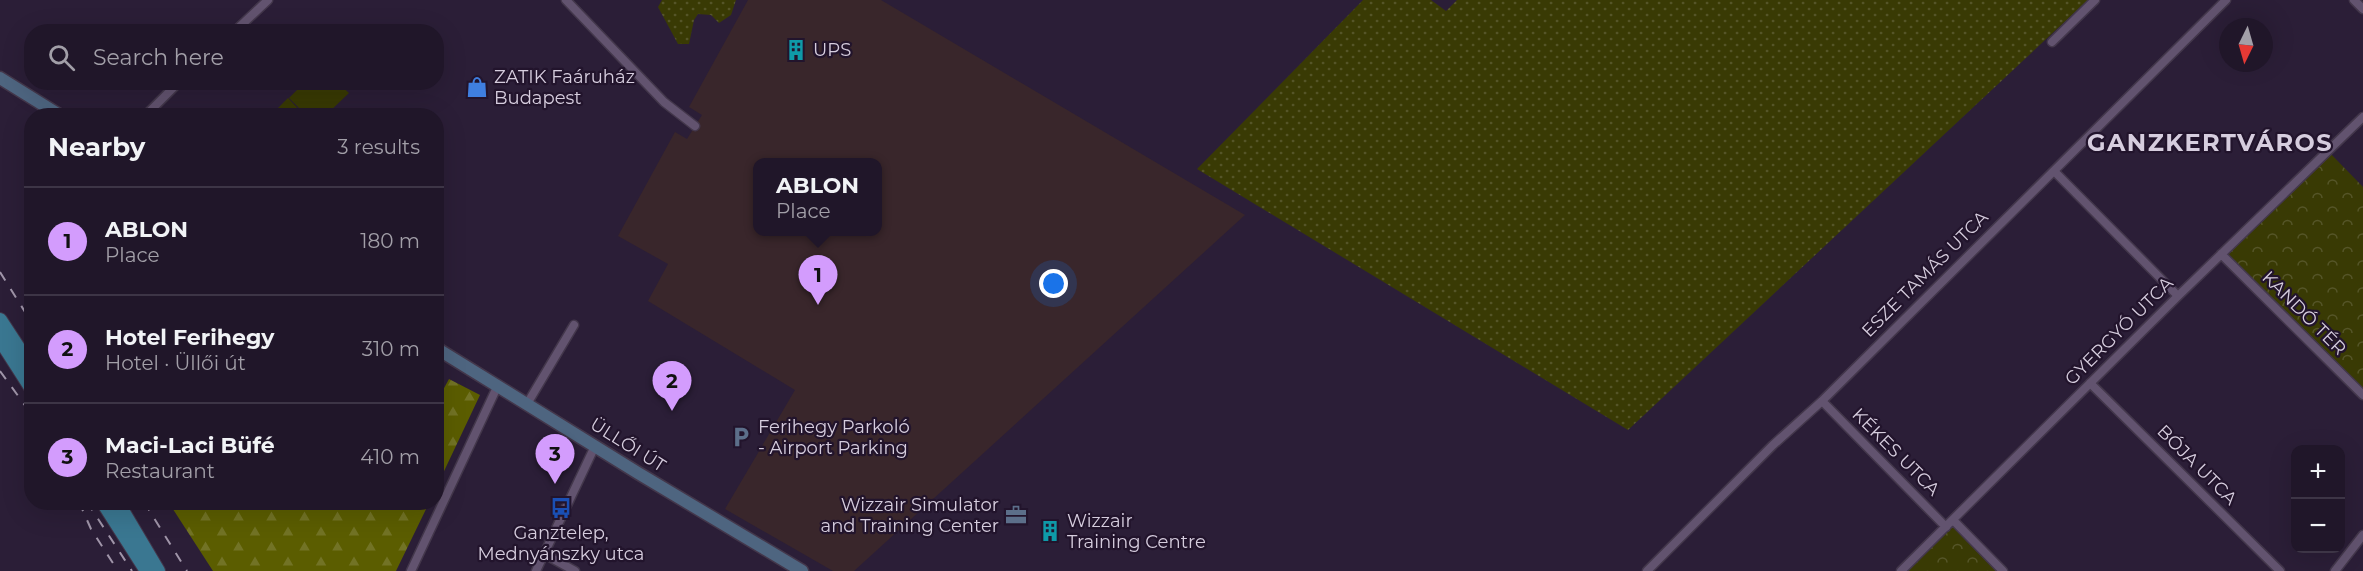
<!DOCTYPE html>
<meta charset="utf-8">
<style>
:root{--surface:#201629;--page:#2d2335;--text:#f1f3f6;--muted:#a29fa8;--line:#3d3546;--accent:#d39cfd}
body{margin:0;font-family:Montserrat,sans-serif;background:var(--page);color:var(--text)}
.controls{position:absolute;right:18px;bottom:18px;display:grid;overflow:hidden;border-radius:12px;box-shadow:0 6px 24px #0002}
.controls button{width:54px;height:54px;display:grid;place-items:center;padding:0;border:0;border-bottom:2px solid var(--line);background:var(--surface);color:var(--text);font:30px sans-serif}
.compass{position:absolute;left:2219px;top:18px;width:54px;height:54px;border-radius:50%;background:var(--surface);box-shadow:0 6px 24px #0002;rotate:185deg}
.you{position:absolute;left:1054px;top:284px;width:21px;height:21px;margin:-15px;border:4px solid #fff;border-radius:50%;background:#1a73e8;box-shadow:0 0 0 9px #1a73e833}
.badge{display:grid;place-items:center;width:39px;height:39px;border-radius:50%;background:var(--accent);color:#111;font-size:20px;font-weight:700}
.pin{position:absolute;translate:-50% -50px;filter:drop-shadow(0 2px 3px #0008)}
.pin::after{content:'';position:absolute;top:32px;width:21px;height:18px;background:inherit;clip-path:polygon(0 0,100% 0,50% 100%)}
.popup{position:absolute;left:753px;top:158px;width:129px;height:78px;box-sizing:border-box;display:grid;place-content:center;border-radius:12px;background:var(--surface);filter:drop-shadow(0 2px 4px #0005);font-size:20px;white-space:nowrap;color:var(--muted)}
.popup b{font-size:22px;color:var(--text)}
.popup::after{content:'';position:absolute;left:50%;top:100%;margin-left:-12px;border:12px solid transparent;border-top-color:var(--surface)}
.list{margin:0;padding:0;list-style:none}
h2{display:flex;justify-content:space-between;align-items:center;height:78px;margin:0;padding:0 24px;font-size:26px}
h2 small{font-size:20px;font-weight:400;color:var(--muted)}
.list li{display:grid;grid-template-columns:39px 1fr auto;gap:18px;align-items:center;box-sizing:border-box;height:108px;padding:0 24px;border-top:2px solid var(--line)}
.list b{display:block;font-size:22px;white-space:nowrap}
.list p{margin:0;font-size:20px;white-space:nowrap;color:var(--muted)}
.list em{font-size:20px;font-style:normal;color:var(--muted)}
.icon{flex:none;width:33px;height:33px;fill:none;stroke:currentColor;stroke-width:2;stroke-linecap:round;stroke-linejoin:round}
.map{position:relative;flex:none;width:2363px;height:571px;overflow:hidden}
.search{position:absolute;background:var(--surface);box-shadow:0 6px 24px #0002;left:24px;top:24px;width:420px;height:66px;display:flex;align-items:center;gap:15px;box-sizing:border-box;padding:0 21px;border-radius:24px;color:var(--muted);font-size:22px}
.panel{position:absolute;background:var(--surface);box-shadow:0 6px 24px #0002;left:24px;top:108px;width:420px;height:402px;border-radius:24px}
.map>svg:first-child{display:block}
</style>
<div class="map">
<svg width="2363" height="571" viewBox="0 0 2363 571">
<defs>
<pattern id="grass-dots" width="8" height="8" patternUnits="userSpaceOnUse" patternTransform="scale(1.5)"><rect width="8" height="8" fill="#393a04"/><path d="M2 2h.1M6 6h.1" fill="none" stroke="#555528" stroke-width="1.8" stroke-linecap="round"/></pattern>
<pattern id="forest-firs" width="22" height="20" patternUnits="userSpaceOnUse" patternTransform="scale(1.5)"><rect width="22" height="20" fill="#5b5d00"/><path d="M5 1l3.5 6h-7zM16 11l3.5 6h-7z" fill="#727325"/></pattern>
<pattern id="park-crowns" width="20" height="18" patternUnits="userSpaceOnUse" patternTransform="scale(1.5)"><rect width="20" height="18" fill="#393a04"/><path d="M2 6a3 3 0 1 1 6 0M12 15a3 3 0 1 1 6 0" fill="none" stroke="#555528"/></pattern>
</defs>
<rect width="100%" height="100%" fill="#2b1e37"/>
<path fill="#39262b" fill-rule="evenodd" d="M748 0H881L1245 215 854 571H833L725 509 795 390 648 301 668 264 618 236 675 132 687 139 702 115 689 107ZM758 162H878V232H758Z"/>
<path fill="url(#grass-dots)" d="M662 0H736L731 15 719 23 711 15 698 14 694 20 689 44H678L658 7Z
M1363 0H1431L1446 11 1457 0H2088L1628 430 1197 169Z"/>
<path fill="url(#forest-firs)" d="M449 379 480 395 437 486V401Z
M169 503H429L396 571H213Z"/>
<path fill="url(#park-crowns)" d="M2328 151 2363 187V395L2221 254Z
M1953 520 2003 571H1901Z"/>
<path fill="#393a04" d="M305 82 338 83 349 93 326 115H306L289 98Z
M288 98 304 115H270H271Z"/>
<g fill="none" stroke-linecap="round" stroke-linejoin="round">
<defs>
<path id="street" d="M566 0 664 102 695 126
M2354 0 2363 9
M234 32 268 0
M2052 42 2095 0
M145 116 179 82
M2054 171 2178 296
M2221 254 2363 395
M2090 383 2280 571
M1822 401 1946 527
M527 404 574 325
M1953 520 2003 571
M544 554 575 571
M411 571 498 385
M536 571 595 446
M1647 571 1773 445 1822 401 2226 0
M1901 571 2178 296 2363 117
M2335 571 2363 535"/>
<path id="secondary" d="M0 78 61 116
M436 348 638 473 802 571"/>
<path id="primary" d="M0 320 32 369
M0 339 32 389
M103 502 147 571
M117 502 158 571"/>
</defs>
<use href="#street" stroke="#43374b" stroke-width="11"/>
<use href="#secondary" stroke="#43374b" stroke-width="15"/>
<use href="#primary" stroke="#43374b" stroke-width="16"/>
<use href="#street" stroke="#62536f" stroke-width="8"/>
<use href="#secondary" stroke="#4e6580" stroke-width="12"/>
<use href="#primary" stroke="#3a7791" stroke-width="14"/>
<path stroke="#a095a9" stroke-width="2" stroke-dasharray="10 10" stroke-linecap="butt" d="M0 272 32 323
M0 371 32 415
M79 502 91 529 118 571
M87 502 132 571
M144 502 187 571"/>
</g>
<defs>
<symbol id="building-bare" viewBox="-9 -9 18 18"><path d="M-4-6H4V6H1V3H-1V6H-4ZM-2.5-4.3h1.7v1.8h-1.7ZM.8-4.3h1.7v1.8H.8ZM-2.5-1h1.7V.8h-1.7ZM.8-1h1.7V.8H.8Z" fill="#0f9aa8" stroke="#22142c" stroke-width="2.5" paint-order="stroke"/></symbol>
<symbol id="shop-bare" viewBox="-9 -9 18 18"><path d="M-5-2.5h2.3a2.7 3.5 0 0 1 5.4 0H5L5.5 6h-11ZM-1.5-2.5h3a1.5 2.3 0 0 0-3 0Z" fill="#3f7fe0" stroke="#22142c" stroke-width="2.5" paint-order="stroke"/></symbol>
<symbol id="parking-bare" viewBox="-9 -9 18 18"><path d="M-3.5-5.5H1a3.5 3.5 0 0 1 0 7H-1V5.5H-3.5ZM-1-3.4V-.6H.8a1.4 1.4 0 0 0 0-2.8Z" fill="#5c6f8a" stroke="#22142c" stroke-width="2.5" paint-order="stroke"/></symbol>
<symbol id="bus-bare" viewBox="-9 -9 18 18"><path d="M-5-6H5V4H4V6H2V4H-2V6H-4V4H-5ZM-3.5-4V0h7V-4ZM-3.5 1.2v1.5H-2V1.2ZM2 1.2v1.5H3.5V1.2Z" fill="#1a4fb4" stroke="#22142c" stroke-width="2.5" paint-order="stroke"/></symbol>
<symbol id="office-bare" viewBox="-9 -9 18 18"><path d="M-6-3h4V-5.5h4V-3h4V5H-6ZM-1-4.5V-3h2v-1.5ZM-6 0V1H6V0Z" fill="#5c6f8a" stroke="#22142c" stroke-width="2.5" paint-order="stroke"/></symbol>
</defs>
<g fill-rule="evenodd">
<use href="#building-bare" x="781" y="35" width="30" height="30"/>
<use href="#shop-bare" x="462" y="72" width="30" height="30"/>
<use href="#parking-bare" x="726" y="422" width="30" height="30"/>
<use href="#bus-bare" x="546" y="493" width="30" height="30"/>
<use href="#office-bare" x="1001" y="500" width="30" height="30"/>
<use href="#building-bare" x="1035" y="516" width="30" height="30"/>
</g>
<g text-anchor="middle" stroke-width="4.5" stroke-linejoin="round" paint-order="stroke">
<g font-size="18" fill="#d6cdde" stroke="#22142c" text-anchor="start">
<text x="813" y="56">UPS</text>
<text x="494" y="83">ZATIK Faáruház<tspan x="494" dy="21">Budapest</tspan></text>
<text x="758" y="433">Ferihegy Parkoló<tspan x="758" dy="21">- Airport Parking</tspan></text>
<text x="999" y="511" text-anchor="end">Wizzair Simulator<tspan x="999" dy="21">and Training Center</tspan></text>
<text x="1067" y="527">Wizzair<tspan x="1067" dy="21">Training Centre</tspan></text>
<text x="561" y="539" text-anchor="middle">Ganztelep,<tspan x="561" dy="21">Mednyánszky utca</tspan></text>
</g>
<g font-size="18" fill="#d6cdde" stroke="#22142c">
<text transform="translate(1925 274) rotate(-45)" y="6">ESZE TAMÁS UTCA</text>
<text transform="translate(2304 313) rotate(45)" y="6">KANDÓ TÉR</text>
<text transform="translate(2119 331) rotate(-45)" y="6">GYERGYÓ UTCA</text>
<text transform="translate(628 445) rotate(32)" y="6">ÜLLŐI ÚT</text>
<text transform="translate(1896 452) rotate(45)" y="6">KÉKES UTCA</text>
<text transform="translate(2197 465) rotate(45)" y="6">BÓJA UTCA</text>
</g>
<g font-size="24" font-weight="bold" letter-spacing="1.5" fill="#d6cdde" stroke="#22142c">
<text x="2210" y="151">GANZKERTVÁROS</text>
</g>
</g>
</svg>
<div class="controls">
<button>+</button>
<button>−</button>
</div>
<svg class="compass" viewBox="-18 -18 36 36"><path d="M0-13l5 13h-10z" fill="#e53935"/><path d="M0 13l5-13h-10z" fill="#a29fa8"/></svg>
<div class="you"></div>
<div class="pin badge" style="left:818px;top:305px">1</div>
<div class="popup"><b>ABLON</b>Place</div>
<div class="pin badge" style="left:672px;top:411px">2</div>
<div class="pin badge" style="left:555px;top:484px">3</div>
<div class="search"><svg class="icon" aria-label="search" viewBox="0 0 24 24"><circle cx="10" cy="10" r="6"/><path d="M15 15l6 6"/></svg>Search here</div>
<section class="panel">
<h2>Nearby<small>3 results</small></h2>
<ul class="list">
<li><span class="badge">1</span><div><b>ABLON</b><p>Place</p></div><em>180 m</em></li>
<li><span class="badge">2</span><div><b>Hotel Ferihegy</b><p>Hotel · Üllői út</p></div><em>310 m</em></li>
<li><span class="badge">3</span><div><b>Maci-Laci Büfé</b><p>Restaurant</p></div><em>410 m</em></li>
</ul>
</section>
</div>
